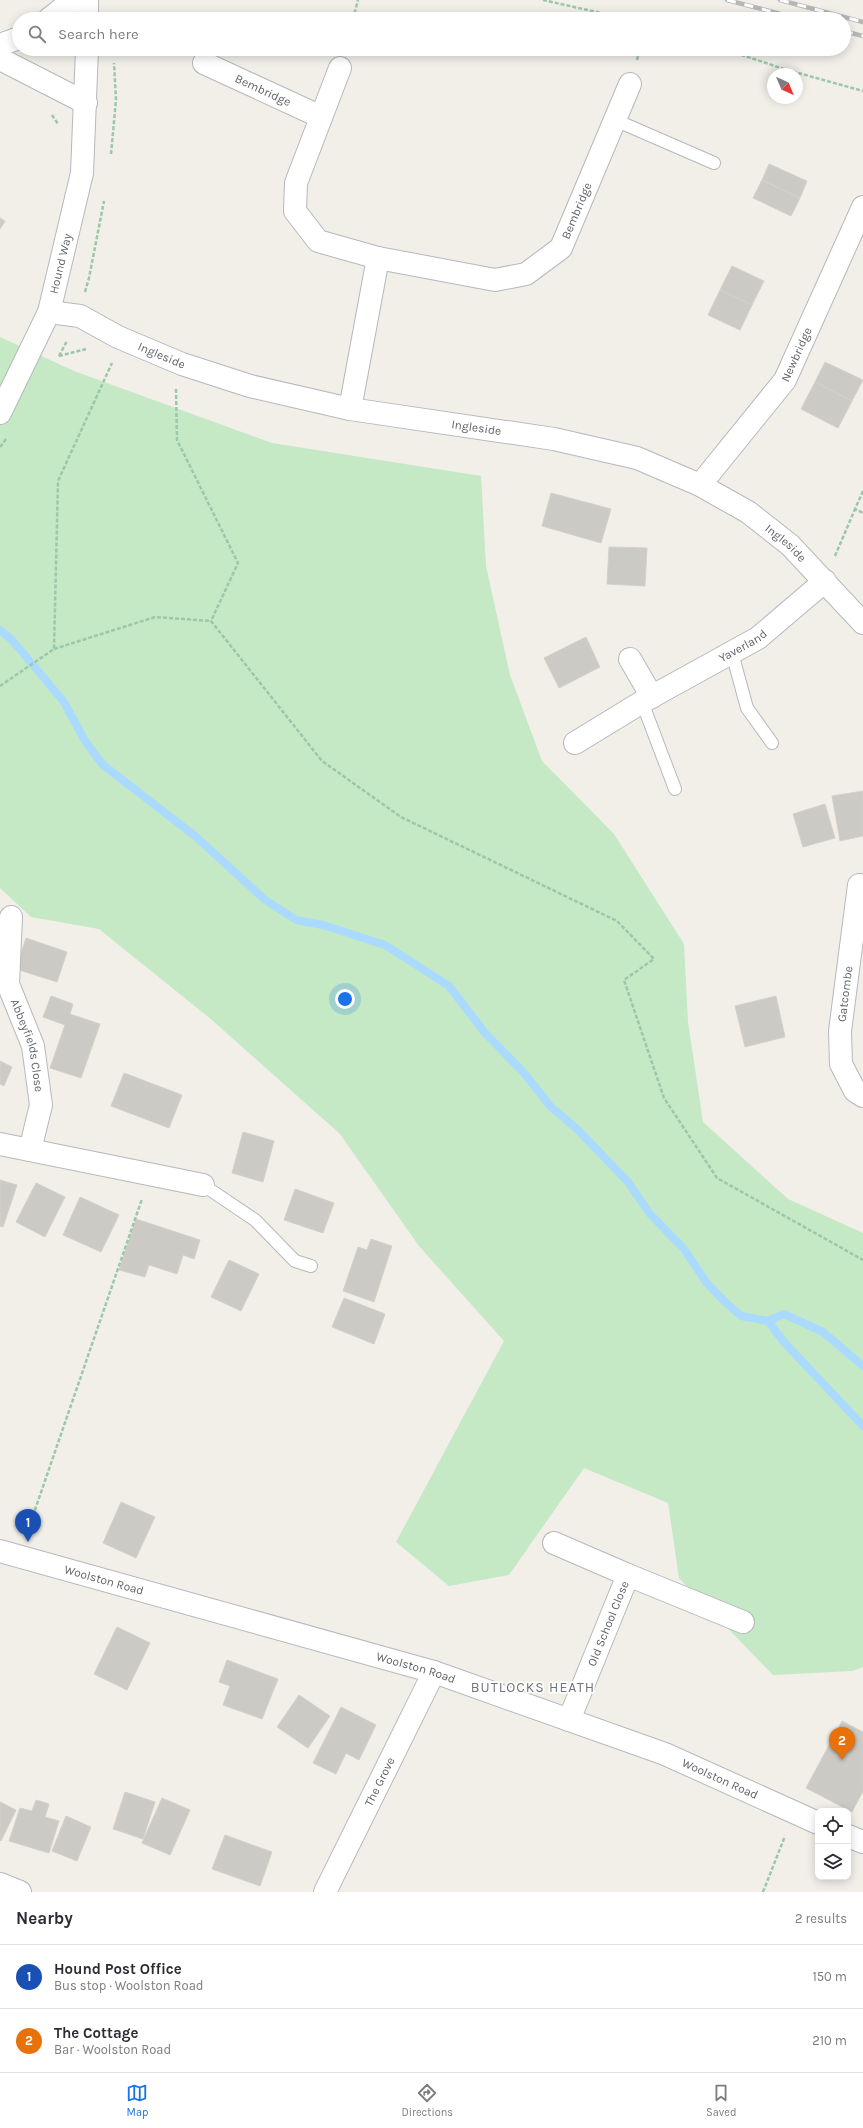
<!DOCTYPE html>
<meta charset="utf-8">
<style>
:root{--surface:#fff;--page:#f2f2f3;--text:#2b2b33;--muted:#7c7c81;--line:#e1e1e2;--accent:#1a73e8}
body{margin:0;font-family:Karla,sans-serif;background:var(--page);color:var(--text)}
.controls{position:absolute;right:12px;bottom:12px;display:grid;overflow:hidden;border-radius:8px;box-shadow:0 2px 10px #0003}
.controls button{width:36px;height:36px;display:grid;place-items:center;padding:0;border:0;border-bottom:1px solid var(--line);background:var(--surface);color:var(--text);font:20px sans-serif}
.compass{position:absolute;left:767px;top:68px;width:36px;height:36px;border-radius:50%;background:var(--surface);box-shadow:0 2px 10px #0003;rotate:136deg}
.you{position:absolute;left:345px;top:999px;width:14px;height:14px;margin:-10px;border:3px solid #fff;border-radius:50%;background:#1a73e8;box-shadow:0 0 0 6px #1a73e833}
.badge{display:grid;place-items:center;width:26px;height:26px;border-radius:50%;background:var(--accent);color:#fff;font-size:13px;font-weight:700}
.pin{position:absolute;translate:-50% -33px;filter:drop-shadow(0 1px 2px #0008)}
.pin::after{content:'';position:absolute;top:21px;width:14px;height:12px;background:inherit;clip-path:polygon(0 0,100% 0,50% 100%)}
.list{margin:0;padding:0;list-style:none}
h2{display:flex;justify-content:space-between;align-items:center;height:52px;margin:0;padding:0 16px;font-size:17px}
h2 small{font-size:13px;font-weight:400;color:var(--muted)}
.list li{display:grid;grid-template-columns:26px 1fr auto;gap:12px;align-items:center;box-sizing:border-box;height:64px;padding:0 16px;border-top:1px solid var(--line)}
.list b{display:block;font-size:15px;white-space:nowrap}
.list p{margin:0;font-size:13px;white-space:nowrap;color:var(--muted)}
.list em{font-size:13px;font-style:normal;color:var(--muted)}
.icon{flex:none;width:22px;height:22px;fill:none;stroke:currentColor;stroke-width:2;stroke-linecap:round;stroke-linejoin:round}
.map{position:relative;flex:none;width:863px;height:1892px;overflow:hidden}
.search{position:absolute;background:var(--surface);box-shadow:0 2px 10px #0003;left:12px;right:12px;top:12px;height:44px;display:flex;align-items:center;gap:10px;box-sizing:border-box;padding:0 14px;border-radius:22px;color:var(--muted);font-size:15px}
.sheet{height:180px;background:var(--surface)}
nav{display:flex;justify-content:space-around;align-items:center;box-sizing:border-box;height:56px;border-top:1px solid var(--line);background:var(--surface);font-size:11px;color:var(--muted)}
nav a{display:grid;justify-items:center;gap:2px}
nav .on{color:var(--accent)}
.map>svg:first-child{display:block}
</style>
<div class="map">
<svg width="863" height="1892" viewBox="0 0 863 1892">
<rect width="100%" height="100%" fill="#f1efe8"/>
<path fill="#c5e8c5" d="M0 337 74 371 272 443 481 476 486 566 510 675 542 761 614 834 684 944 688 1022 703 1122 788 1199 863 1233V1667L852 1671 773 1675 679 1578 668 1503 584 1468 509 1575 449 1586 396 1542 504 1341 419 1246 340 1134 212 1020 99 929 31 917 0 888Z"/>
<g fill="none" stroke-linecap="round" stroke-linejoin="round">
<path stroke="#aadaff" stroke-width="8" d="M0 630 12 640 64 702 85 741 102 764 195 836 264 899 296 920 323 925 385 945 449 986 485 1033 524 1073 551 1107 577 1129 628 1182 650 1214 684 1249 706 1282 724 1301 741 1316 768 1321 784 1314 823 1332 863 1366
M768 1321 783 1341 863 1426"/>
</g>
<path fill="#cccac5" stroke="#d6d1c6" d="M769 164 807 181 800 198 762 180Z
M762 180 800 198 791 216 753 198Z
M0 218 5 221 0 229Z
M732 266 764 281 752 305 720 290Z
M720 290 752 305 740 330 708 315Z
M825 362 863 380 852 401 815 382Z
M815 382 852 401 838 428 801 409Z
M551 493 611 509 601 543 542 526Z
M609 547 647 548 645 586 607 584Z
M586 637 600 667 559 688 544 658Z
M863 791V836L840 841 832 796Z
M825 804 835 838 803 847 793 814Z
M26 938 67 952 57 982 16 969Z
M51 996 73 1004 70 1014 100 1024 81 1078 50 1068 65 1025 43 1017Z
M776 996 785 1037 745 1047 735 1006Z
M0 1061 12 1067 4 1086 0 1084Z
M124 1073 182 1095 169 1128 111 1106Z
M243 1132 274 1141 263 1182 232 1173Z
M0 1180 17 1185 3 1227 0 1226Z
M36 1183 65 1197 45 1237 16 1222Z
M295 1189 334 1203 323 1233 284 1220Z
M80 1197 119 1215 101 1252 63 1235Z
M136 1219 200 1240 194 1259 183 1255 177 1274 149 1265 145 1277 119 1270Z
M371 1239 392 1246 374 1302 343 1291 358 1247 367 1250Z
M229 1260 259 1274 241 1311 211 1297Z
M344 1298 385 1314 374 1344 332 1327Z
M121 1502 155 1517 136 1558 103 1543Z
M117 1627 150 1643 127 1690 94 1674Z
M227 1660 278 1679 262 1719 223 1705 230 1686 219 1682Z
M299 1695 330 1716 308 1748 277 1727Z
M341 1707 376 1725 359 1760 346 1753 336 1774 313 1763Z
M842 1721 863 1732V1791L852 1812 806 1788Z
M125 1792 155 1802 143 1839 113 1829Z
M162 1798 190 1810 170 1855 142 1843Z
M36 1800 49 1804 45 1817 59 1821 49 1853 9 1841 20 1808 32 1811Z
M0 1802 16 1810 1 1841 0 1840Z
M66 1816 91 1827 77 1861 52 1851Z
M225 1835 272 1852 260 1886 212 1869Z"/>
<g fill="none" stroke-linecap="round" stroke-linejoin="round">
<defs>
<path id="service" d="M615 120 714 163
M732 653 747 708 772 743
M642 702 675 789
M203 1185 255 1220 295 1261 311 1266"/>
<g id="minor">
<path d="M49 19 73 0"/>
<path d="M0 45 19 38"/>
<path d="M0 59 86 103"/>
<path id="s1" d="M204 63 321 117"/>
<path id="s2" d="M340 68 296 183 295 211 318 241 378 258 495 280 526 274 561 248 630 84"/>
<path d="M350 409 378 258"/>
<path id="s3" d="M700 485 785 380 863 207"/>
<path d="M630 659 652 697"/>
<path id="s4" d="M575 743 642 702 758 638 825 581"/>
<path d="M859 885 840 1031 841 1064 855 1091 863 1096"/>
<path id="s5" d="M11 917 8 984 33 1046 41 1105 30 1150"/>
<path d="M0 1144 203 1185"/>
<path d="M554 1543 628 1575"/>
<path id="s6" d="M569 1720 628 1575 743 1622"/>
<path d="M0 1884 20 1892"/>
<path id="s7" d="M325 1892 434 1672"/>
</g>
<g id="tertiary">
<path d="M87 19V0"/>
<path id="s8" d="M49 312 80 316 118 337 182 364 250 386 350 409 554 439 637 458 700 485 748 512 790 545 863 623"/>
<path id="s9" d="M0 413 49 312 82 173 87 49"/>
<path id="s10" d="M0 1551 434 1672 665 1754 818 1823"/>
<path d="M848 1836 863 1842"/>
</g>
</defs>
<use href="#service" stroke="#b5b8bc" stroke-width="14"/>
<use href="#minor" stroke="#b5b8bc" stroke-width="24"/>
<use href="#tertiary" stroke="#b5b8bc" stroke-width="24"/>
<path stroke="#9cc7a9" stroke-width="2.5" stroke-dasharray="4 2" stroke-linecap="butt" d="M543 0 628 19
M353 19 358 0
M724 49 784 69 863 91
M637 60 640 49
M52 115 58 124
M111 154 116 100 114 63
M85 292 89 278 104 201
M59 356 86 349
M59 356 67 341
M176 389 177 440 238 563 211 621 322 761 401 817 617 921 654 959 624 980 664 1098 717 1178 863 1260
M0 447 7 438
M863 491 855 509 863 513
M835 556 855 509
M54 649 155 617 211 621
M0 686 54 649 58 481 112 363
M27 1533 142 1199
M763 1892 785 1836"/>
<use href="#service" stroke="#fff" stroke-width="12"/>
<use href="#minor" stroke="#fff" stroke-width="22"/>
<use href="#tertiary" stroke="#fff" stroke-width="22"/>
<defs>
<path id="rail" d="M727 0 800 19
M780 0 863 22
M844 31 863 36"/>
</defs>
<use href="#rail" stroke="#b6b7b8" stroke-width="4.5"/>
<use href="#rail" stroke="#fff" stroke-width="3" stroke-dasharray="9" stroke-linecap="butt"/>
</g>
<g text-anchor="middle" stroke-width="3.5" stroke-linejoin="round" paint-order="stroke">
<g font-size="12" fill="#5f6368" stroke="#fff">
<text dy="4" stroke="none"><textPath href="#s1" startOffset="65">Bembridge</textPath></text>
<text dy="4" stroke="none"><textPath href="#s2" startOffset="486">Bembridge</textPath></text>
<text dy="4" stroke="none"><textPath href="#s9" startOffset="162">Hound Way</textPath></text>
<text dy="4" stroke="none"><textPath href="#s3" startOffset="163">Newbridge</textPath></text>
<text dy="4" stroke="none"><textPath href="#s8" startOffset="122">Ingleside</textPath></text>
<text dy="4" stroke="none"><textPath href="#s8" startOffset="446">Ingleside</textPath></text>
<text dy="4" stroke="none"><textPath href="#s8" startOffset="782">Ingleside</textPath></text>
<text dy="4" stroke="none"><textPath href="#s4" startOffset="194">Yaverland</textPath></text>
<text transform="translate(845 994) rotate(-83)" y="4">Gatcombe</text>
<text dy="4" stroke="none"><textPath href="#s5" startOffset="132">Abbeyfields Close</textPath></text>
<text dy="4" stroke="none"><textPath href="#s10" startOffset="108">Woolston Road</textPath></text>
<text dy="4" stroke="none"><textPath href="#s6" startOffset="104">Old School Close</textPath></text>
<text dy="4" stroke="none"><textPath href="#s10" startOffset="432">Woolston Road</textPath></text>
<text dy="4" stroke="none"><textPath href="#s10" startOffset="756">Woolston Road</textPath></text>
<text dy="4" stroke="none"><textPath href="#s7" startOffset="123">The Grove</textPath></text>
</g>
<g font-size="14" letter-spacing="1" fill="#70757a" stroke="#fff">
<text x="533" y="1692">BUTLOCKS HEATH</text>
</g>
</g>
</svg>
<div class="controls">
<button><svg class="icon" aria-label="locate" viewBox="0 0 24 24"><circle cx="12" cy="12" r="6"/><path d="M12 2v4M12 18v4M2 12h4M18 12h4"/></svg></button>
<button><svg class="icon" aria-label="layers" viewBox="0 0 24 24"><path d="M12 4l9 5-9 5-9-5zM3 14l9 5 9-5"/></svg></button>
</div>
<svg class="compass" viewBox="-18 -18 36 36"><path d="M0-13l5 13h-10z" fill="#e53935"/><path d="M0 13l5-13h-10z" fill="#7c7c81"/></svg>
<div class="you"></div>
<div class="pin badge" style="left:28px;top:1542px;background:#1a4fb4">1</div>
<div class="pin badge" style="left:842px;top:1760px;background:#e8710a">2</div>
<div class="search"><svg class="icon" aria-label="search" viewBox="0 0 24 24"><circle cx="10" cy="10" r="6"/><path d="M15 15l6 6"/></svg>Search here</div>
</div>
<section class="sheet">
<h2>Nearby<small>2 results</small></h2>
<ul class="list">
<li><span class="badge" style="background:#1a4fb4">1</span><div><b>Hound Post Office</b><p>Bus stop · Woolston Road</p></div><em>150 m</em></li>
<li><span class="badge" style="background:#e8710a">2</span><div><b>The Cottage</b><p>Bar · Woolston Road</p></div><em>210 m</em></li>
</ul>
</section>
<nav>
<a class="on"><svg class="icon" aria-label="map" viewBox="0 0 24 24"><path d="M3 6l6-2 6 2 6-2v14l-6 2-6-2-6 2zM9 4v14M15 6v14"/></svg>Map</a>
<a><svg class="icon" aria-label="directions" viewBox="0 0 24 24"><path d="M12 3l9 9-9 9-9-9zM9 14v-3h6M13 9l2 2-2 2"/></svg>Directions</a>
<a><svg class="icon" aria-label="saved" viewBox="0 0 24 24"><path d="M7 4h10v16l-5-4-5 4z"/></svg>Saved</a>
</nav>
